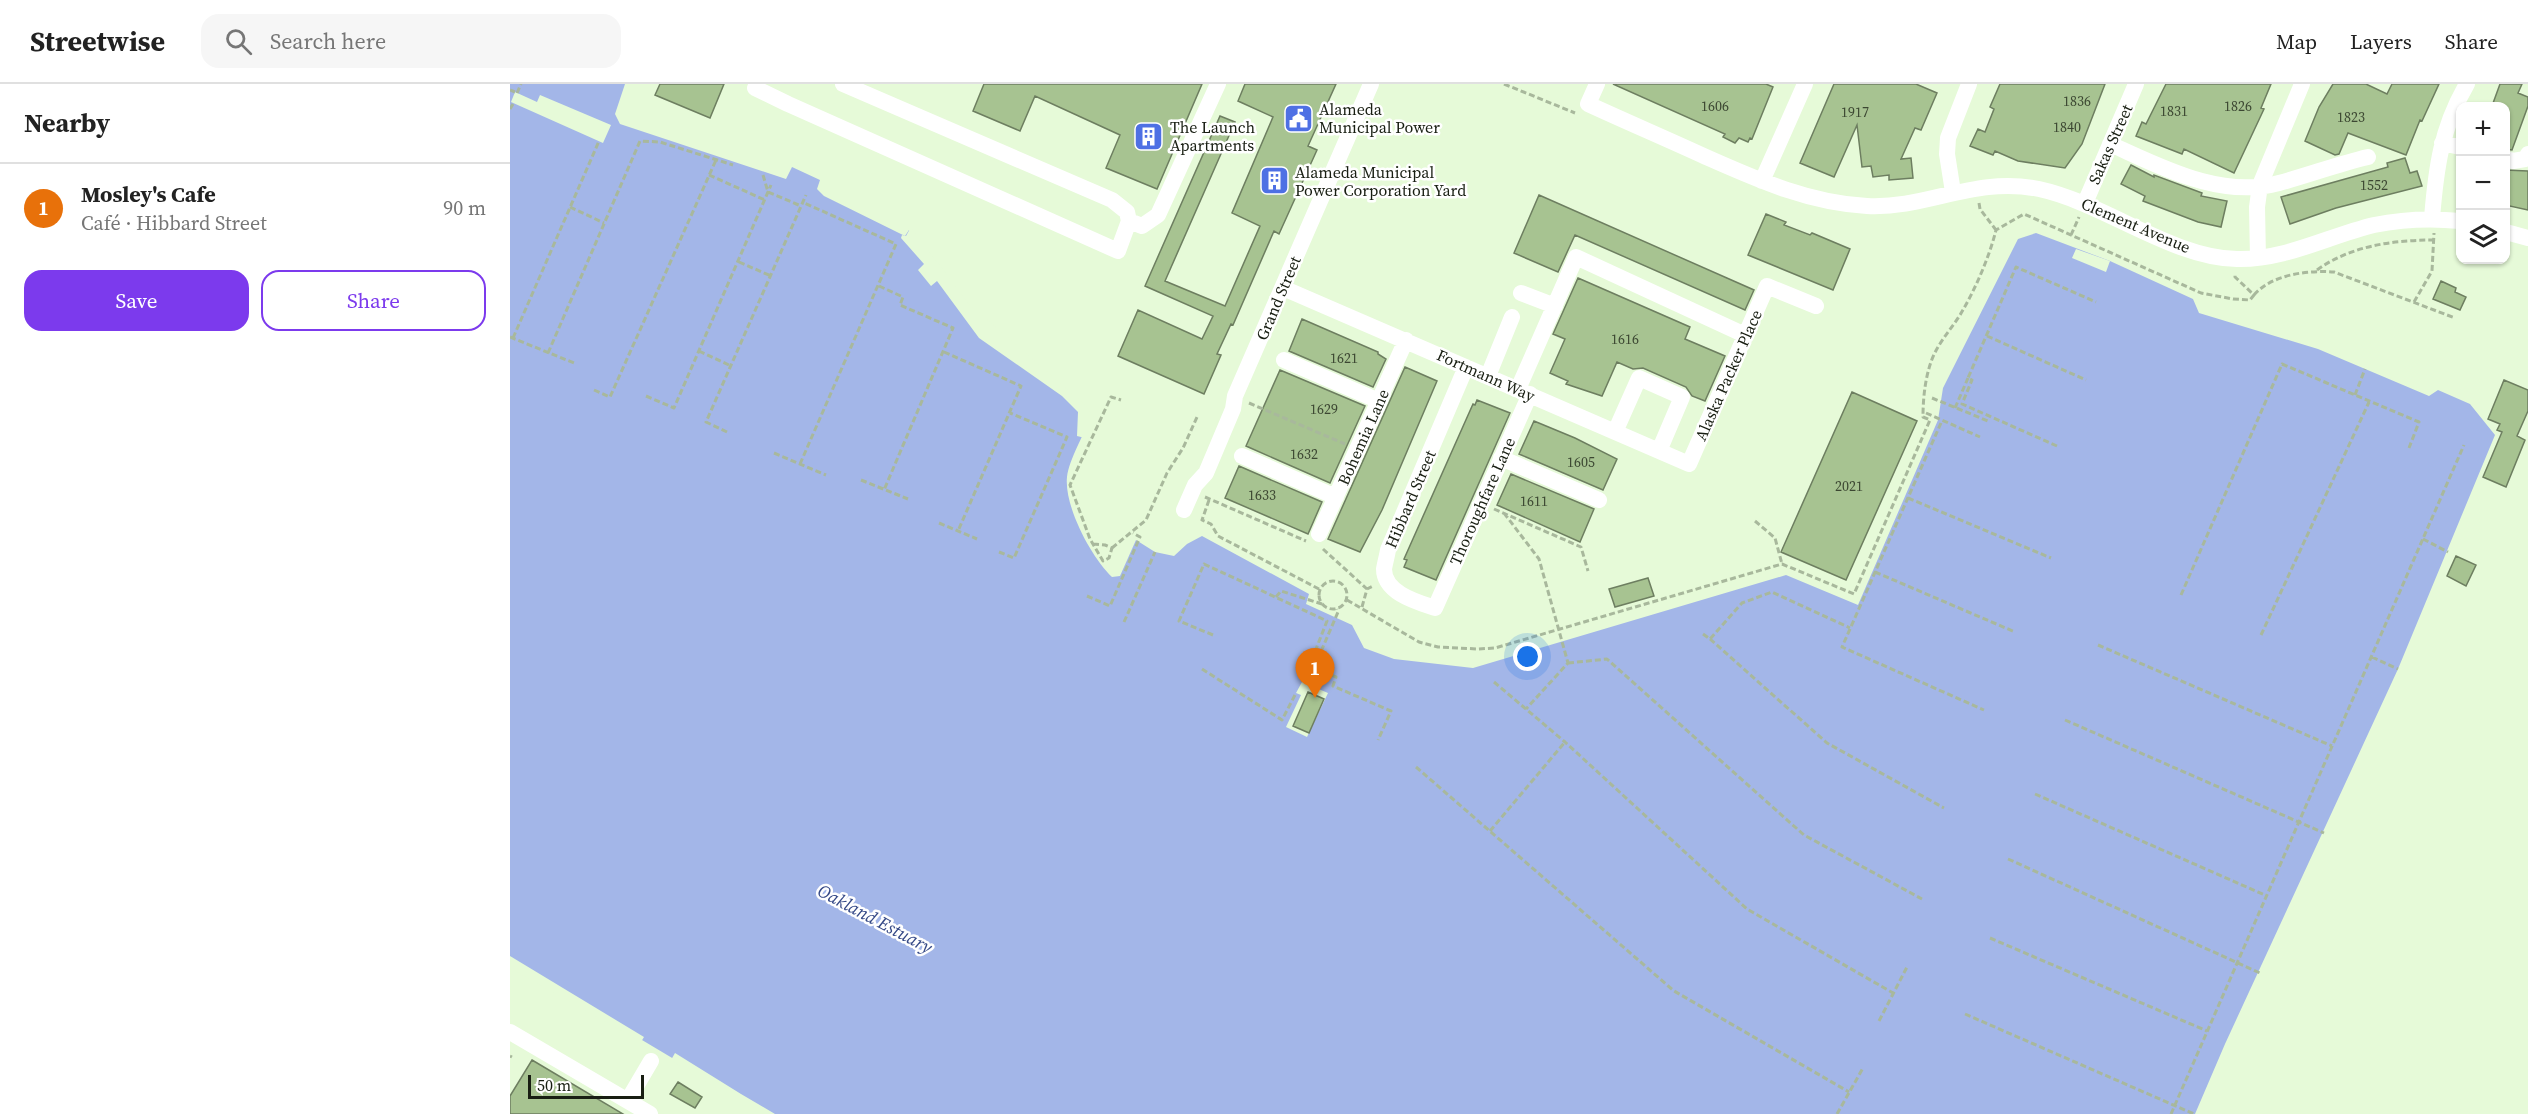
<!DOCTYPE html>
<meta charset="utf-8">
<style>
:root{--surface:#fff;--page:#f6f6f6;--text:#222;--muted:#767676;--line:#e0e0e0;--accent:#7c3aed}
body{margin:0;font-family:"Source Serif 4",serif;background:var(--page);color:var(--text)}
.controls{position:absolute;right:18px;top:18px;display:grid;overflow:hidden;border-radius:12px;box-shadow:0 2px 4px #0004}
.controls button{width:54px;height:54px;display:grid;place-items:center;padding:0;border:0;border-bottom:2px solid var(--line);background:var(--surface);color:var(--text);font:30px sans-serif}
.scale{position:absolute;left:18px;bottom:15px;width:116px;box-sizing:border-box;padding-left:6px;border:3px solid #181e12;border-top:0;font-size:16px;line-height:21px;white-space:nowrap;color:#181e12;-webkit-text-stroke:4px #fff;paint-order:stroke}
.you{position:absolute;left:1018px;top:573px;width:21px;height:21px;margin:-15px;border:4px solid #fff;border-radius:50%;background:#1a73e8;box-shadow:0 0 0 9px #1a73e833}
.badge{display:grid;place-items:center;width:39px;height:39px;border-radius:50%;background:var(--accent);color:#fff;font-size:20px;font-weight:700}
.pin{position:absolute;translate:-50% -50px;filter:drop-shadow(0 2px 3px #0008)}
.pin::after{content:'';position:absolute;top:32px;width:21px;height:18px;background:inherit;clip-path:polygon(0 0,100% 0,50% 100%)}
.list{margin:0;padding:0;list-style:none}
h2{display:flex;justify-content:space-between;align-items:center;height:78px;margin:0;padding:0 24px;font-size:26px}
h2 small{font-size:20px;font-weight:400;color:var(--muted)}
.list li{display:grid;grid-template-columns:39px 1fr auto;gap:18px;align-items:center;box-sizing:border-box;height:90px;padding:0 24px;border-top:2px solid var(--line)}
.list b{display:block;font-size:22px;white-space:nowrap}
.list p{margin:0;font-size:20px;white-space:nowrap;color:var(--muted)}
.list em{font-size:20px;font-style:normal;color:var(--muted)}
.actions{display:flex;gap:12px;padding:18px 24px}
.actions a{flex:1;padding:14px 0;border:2px solid var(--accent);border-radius:18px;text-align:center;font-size:21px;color:var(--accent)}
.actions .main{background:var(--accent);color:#fff}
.icon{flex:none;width:33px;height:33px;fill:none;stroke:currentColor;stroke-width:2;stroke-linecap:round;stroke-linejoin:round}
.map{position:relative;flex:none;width:2018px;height:1030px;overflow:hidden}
header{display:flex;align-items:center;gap:36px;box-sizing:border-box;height:84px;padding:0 30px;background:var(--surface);border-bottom:2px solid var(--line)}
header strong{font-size:28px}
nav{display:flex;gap:33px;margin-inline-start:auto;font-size:21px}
.search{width:420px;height:54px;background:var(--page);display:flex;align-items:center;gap:15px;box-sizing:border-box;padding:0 21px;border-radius:18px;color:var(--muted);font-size:22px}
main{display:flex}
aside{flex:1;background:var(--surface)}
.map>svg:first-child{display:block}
</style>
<header>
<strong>Streetwise</strong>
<div class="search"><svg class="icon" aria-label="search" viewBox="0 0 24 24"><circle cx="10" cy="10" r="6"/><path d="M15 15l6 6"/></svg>Search here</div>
<nav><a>Map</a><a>Layers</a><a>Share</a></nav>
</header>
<main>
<aside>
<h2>Nearby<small></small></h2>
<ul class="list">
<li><span class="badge" style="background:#e8710a">1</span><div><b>Mosley's Cafe</b><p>Café · Hibbard Street</p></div><em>90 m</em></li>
</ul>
<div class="actions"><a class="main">Save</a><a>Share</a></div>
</aside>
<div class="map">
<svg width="2018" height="1030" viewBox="0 0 2018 1030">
<rect width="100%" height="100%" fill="#e6fad8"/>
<path fill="#a3b6e8" d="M0 0H115L105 30 110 40 276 95 282 83 310 96 307 105 314 112 395 152 399 146 455 220 581 333C574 350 559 376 557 393 554 422 581 473 602 493L610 492 626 456 645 468 664 472 677 460 692 452 799 510 796 520 842 541 854 564 884 575 963 584 1276 491 1348 521 1428 336 1433 304 1508 155 1526 149 1600 177 1683 215 1689 229 1808 265 1919 312 1928 306 1960 320 1985 351 1888 585 1715 960 1685 1030H256L132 956 0 880Z"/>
<path fill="#e6fad8" d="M5 8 27 18 30 11 101 41 93 59 1 18Z
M401 143 457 218 574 320 584 333 575 354 567 352 568 328 552 312 469 254 427 197 421 202 408 186 414 180 391 154 392 151 396 152Z
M1566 165 1600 177 1596 188 1562 174Z
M792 598 818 609 797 653 776 643 791 611 786 609Z
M0 872 134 953 131 958 0 884Z
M165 969 231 1010 265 1030H250L170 982 161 976Z"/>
<path fill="#a7c391" stroke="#6d7e60" stroke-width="1.5" d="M150 0H214L200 34 145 11Z
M474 0H692L647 105 596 84 610 51 525 12 510 47 463 27Z
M735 0H826L798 62 807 66 769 150 764 147 723 241 721 240 707 270 711 271 694 310 608 272 628 226 692 255 703 232 635 202 710 32 725 38 655 197 715 222 750 142 722 129 763 33 728 17Z
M1103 0H1256L1263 3 1242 55 1240 54 1238 58 1229 54 1225 59 1213 53 1215 50Z
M1324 0H1406L1427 9 1411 46 1405 44 1391 75 1401 74 1403 94 1379 96V91L1363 93 1361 82 1352 83 1347 41 1324 93 1290 79Z
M1490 0H1595L1572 60 1555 84 1508 77 1485 67 1483 71 1460 62 1468 45 1475 48 1484 25 1480 23Z
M1656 0H1761L1751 24 1754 25 1724 89 1674 65 1672 70 1626 52 1632 38 1636 40Z
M1823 0H1856L1877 10 1882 0H1929L1912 37 1910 36 1896 71 1838 49 1829 70 1825 71 1795 57 1809 23Z
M1990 0H2012L2008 9 2018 13V22L2002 66 1995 65V22H1982Z
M1895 74 1900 89 1907 87 1912 102 1826 124 1780 140 1771 113 1878 83 1877 79Z
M1621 81 1644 93V91L1692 109 1691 112 1717 117 1711 143 1688 138 1633 117 1635 112 1611 100Z
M1995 86 2018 87V126L1995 121Z
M1029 111 1244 206 1235 226 1065 151 1048 188 1004 169Z
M1256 130 1276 138 1274 141 1300 151 1302 149 1340 165 1323 206 1238 171Z
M1068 194 1180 243 1175 255 1215 272 1195 317 1182 312 1176 303 1133 284 1123 285 1107 278 1092 312 1056 300 1058 297 1040 289 1055 255 1043 250Z
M1931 197 1946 204 1945 208 1956 213 1950 226 1923 215Z
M792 235 868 268V270L876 275 863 303 779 267Z
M895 283 927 297 872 426 850 468 818 455Z
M770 286 855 322 820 399 736 362Z
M1994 296 2018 306V327L2007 352 2015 356 1996 403 1973 393 1992 348 1987 346 1990 340 1978 335Z
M1342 308 1407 337 1336 496 1271 468Z
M967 316 1000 329 926 496 894 483 897 476 894 475 963 320 965 321Z
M1024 337 1065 354 1107 375 1093 406 1009 370Z
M729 382 812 418 798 450 715 414Z
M1001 390 1084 425 1070 458 987 421Z
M1946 472 1966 481 1956 502 1937 492Z
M1138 494 1144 512 1105 523 1099 505Z
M798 608 814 615 799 649 783 642Z
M22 976 113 1030H0V1012Z
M168 998 192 1013 185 1024 160 1010Z"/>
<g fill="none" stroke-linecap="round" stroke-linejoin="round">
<path stroke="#a8b89c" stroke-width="3" stroke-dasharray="6 3" stroke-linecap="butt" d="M994 0 1065 29
M0 6 5 8
M7 9 11 0
M0 25 3 20
M199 91 255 116
M253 91 258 108 291 122
M1469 119 1470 125 1486 146
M60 123 94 139
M1561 151 1569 133
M229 178 261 192
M1807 186C1840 162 1883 156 1924 156
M369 202 393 213 390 221 443 244 374 406
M1744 211C1762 190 1799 186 1824 188L1945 234
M1904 218 1922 187 1924 149
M1477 252 1576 296
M0 253 64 279
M3 254 89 57
M189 267 221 282
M434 268 511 302 448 447
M38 269 130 57 150 58 223 81
M84 306 100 313 206 76
M1845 311 1855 285
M136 312 164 324 261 101
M1422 314 1478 337
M739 319 835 360
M1445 324 1458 294
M1416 329 1470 353
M1431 339 1332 563 1474 626
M217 348 196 338 296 111
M1547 362 1452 320 1462 296 1458 294 1506 183 1586 218
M264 369 316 391
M290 380 386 160 292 118
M351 396 398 415
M695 413 796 457
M1398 414 1541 474
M699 416 692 436 701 440 708 452 809 505
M984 425 1071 463 1078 487
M994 429 1029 475 1058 579 1016 625
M1245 437 1265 454 1272 480
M429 439 467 455
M1913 455 1938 468
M583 460 595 461 602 464 599 474 593 477 580 455 560 401 601 313 611 316
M602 464 636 436 657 389 673 364 688 331
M813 465 857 505
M489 468 504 474 557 353 500 329
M1365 488 1505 548
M809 511a14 14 0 1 1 28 0a14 14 0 1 1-28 0Z
M1671 511 1772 280 1909 338 1899 364
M577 512 600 522 630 453 623 449
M766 513 771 507 812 520
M837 516 909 558 928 563 968 565 985 564 1050 545 1272 480 1344 510 1420 336 1413 333C1413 315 1415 295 1421 278 1427 260 1440 247 1450 231 1465 206 1479 174 1486 146L1514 130 1691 209 1723 215 1740 216 1744 211 1725 193V189
M852 523 857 505 863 502
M614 538 645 468
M1193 550 1200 555 1232 519 1262 508 1340 544
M703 551 669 537 694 480 817 537 795 593
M1751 551 1859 318
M1200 555 1317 659 1434 724
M1588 561 1822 662
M1862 573 1888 585
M1058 579 1097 575 1294 751 1412 815
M692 585 772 636 786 609
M984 598 1055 658 1237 825 1383 909
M797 600 828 528 827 525
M807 605 814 588 826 593 823 602 881 627 868 656
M1555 636 1814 749
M906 683 1164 907 1339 1008
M1525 710 1757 812
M980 747 1055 658
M1498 775 1750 889
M1480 854 1697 947
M1455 930 1684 1030
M1369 937 1397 883
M0 972 2 973
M1327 1030 1353 984
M1661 1030 1954 361"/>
<path stroke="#fff" stroke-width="16" d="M247 0 245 4 278 20 608 167 619 137 617 128 602 116 333 0
M1087 0 1078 20C1117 38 1157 55 1196 73 1248 96 1299 119 1357 122 1418 125 1464 92 1529 105 1594 119 1662 174 1727 175 1776 176 1818 152 1864 141 1894 135 1921 134 1950 137
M1932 59 1950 63
M1600 60C1652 83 1710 115 1769 99 1799 91 1828 80 1858 73
M1996 75 2003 77 2015 75 2018 70
M1252 97 1295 0
M1443 108 1437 70 1438 54 1459 0
M1575 119 1626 0
M1922 134C1926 85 1931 44 1957 0
M619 137 632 142 648 131 708 0
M1996 148 2018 154
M1748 174 1747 123 1750 101 1792 0
M773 204 1179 380 1257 202 1306 222
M1011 209 1045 222
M774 276 869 317
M956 283 878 466C877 472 875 479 874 485 874 509 907 518 925 524L1020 310
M978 292 1002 233
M1008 305 1066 173 1235 251
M1105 348 1129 294 1172 313 1149 367
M732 372 826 413
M991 374 1089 416
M674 426 685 401 696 389 723 325 725 312 861 0
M809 450 896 256
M0 948 140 1030
M118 1016 141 977"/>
</g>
<defs>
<symbol id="civic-square" viewBox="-11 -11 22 22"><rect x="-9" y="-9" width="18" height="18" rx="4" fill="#4e70e4" stroke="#fff"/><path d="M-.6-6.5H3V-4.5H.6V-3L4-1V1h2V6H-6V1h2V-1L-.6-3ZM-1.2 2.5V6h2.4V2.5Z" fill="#fff"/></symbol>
<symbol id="building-square" viewBox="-11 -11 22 22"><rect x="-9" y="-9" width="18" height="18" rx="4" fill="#4e70e4" stroke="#fff"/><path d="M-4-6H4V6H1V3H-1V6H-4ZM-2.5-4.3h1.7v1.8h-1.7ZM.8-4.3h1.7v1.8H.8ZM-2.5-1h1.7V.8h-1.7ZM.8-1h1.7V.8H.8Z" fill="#fff"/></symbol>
</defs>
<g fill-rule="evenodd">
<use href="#civic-square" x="772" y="18" width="33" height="33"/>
<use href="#building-square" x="622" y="36" width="33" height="33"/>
<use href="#building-square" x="748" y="80" width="33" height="33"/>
</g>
<g text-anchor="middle" stroke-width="5" stroke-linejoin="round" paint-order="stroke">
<g font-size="14" fill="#3c4732">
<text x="1567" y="22">1836</text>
<text x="1205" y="27">1606</text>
<text x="1728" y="27">1826</text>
<text x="1664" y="32">1831</text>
<text x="1345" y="33">1917</text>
<text x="1841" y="38">1823</text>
<text x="1557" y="48">1840</text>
<text x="1864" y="106">1552</text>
<text x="1115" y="260">1616</text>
<text x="834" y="279">1621</text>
<text x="814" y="330">1629</text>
<text x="794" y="375">1632</text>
<text x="1071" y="383">1605</text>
<text x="1339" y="407">2021</text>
<text x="752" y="416">1633</text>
<text x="1024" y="422">1611</text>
</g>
<g font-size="16" fill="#181e12" stroke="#fff" text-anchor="start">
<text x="809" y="31">Alameda<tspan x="809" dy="18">Municipal Power</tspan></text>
<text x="660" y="49">The Launch<tspan x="660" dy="18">Apartments</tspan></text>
<text x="785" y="94">Alameda Municipal<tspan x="785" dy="18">Power Corporation Yard</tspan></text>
</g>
<g font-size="16" fill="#181e12" stroke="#fff">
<text transform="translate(1600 60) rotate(-66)" y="6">Sakas Street</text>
<text transform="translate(1626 141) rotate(23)" y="6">Clement Avenue</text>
<text transform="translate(768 214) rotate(-67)" y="6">Grand Street</text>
<text transform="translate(976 291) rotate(24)" y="6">Fortmann Way</text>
<text transform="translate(1218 291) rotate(-66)" y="6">Alaska Packer Place</text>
<text transform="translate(853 353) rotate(-66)" y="6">Bohemia Lane</text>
<text transform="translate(900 415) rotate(-67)" y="6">Hibbard Street</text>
<text transform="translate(972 417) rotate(-66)" y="6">Thoroughfare Lane</text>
</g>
<g font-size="18" font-style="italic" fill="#354987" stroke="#fff">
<text transform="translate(365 835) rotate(28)" y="6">Oakland Estuary</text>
</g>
</g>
</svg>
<div class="controls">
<button>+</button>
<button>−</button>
<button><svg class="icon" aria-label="layers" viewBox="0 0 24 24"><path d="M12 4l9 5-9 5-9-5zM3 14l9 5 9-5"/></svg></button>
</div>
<div class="scale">50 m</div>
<div class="you"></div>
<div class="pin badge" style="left:805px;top:614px;background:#e8710a">1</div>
</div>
</main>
